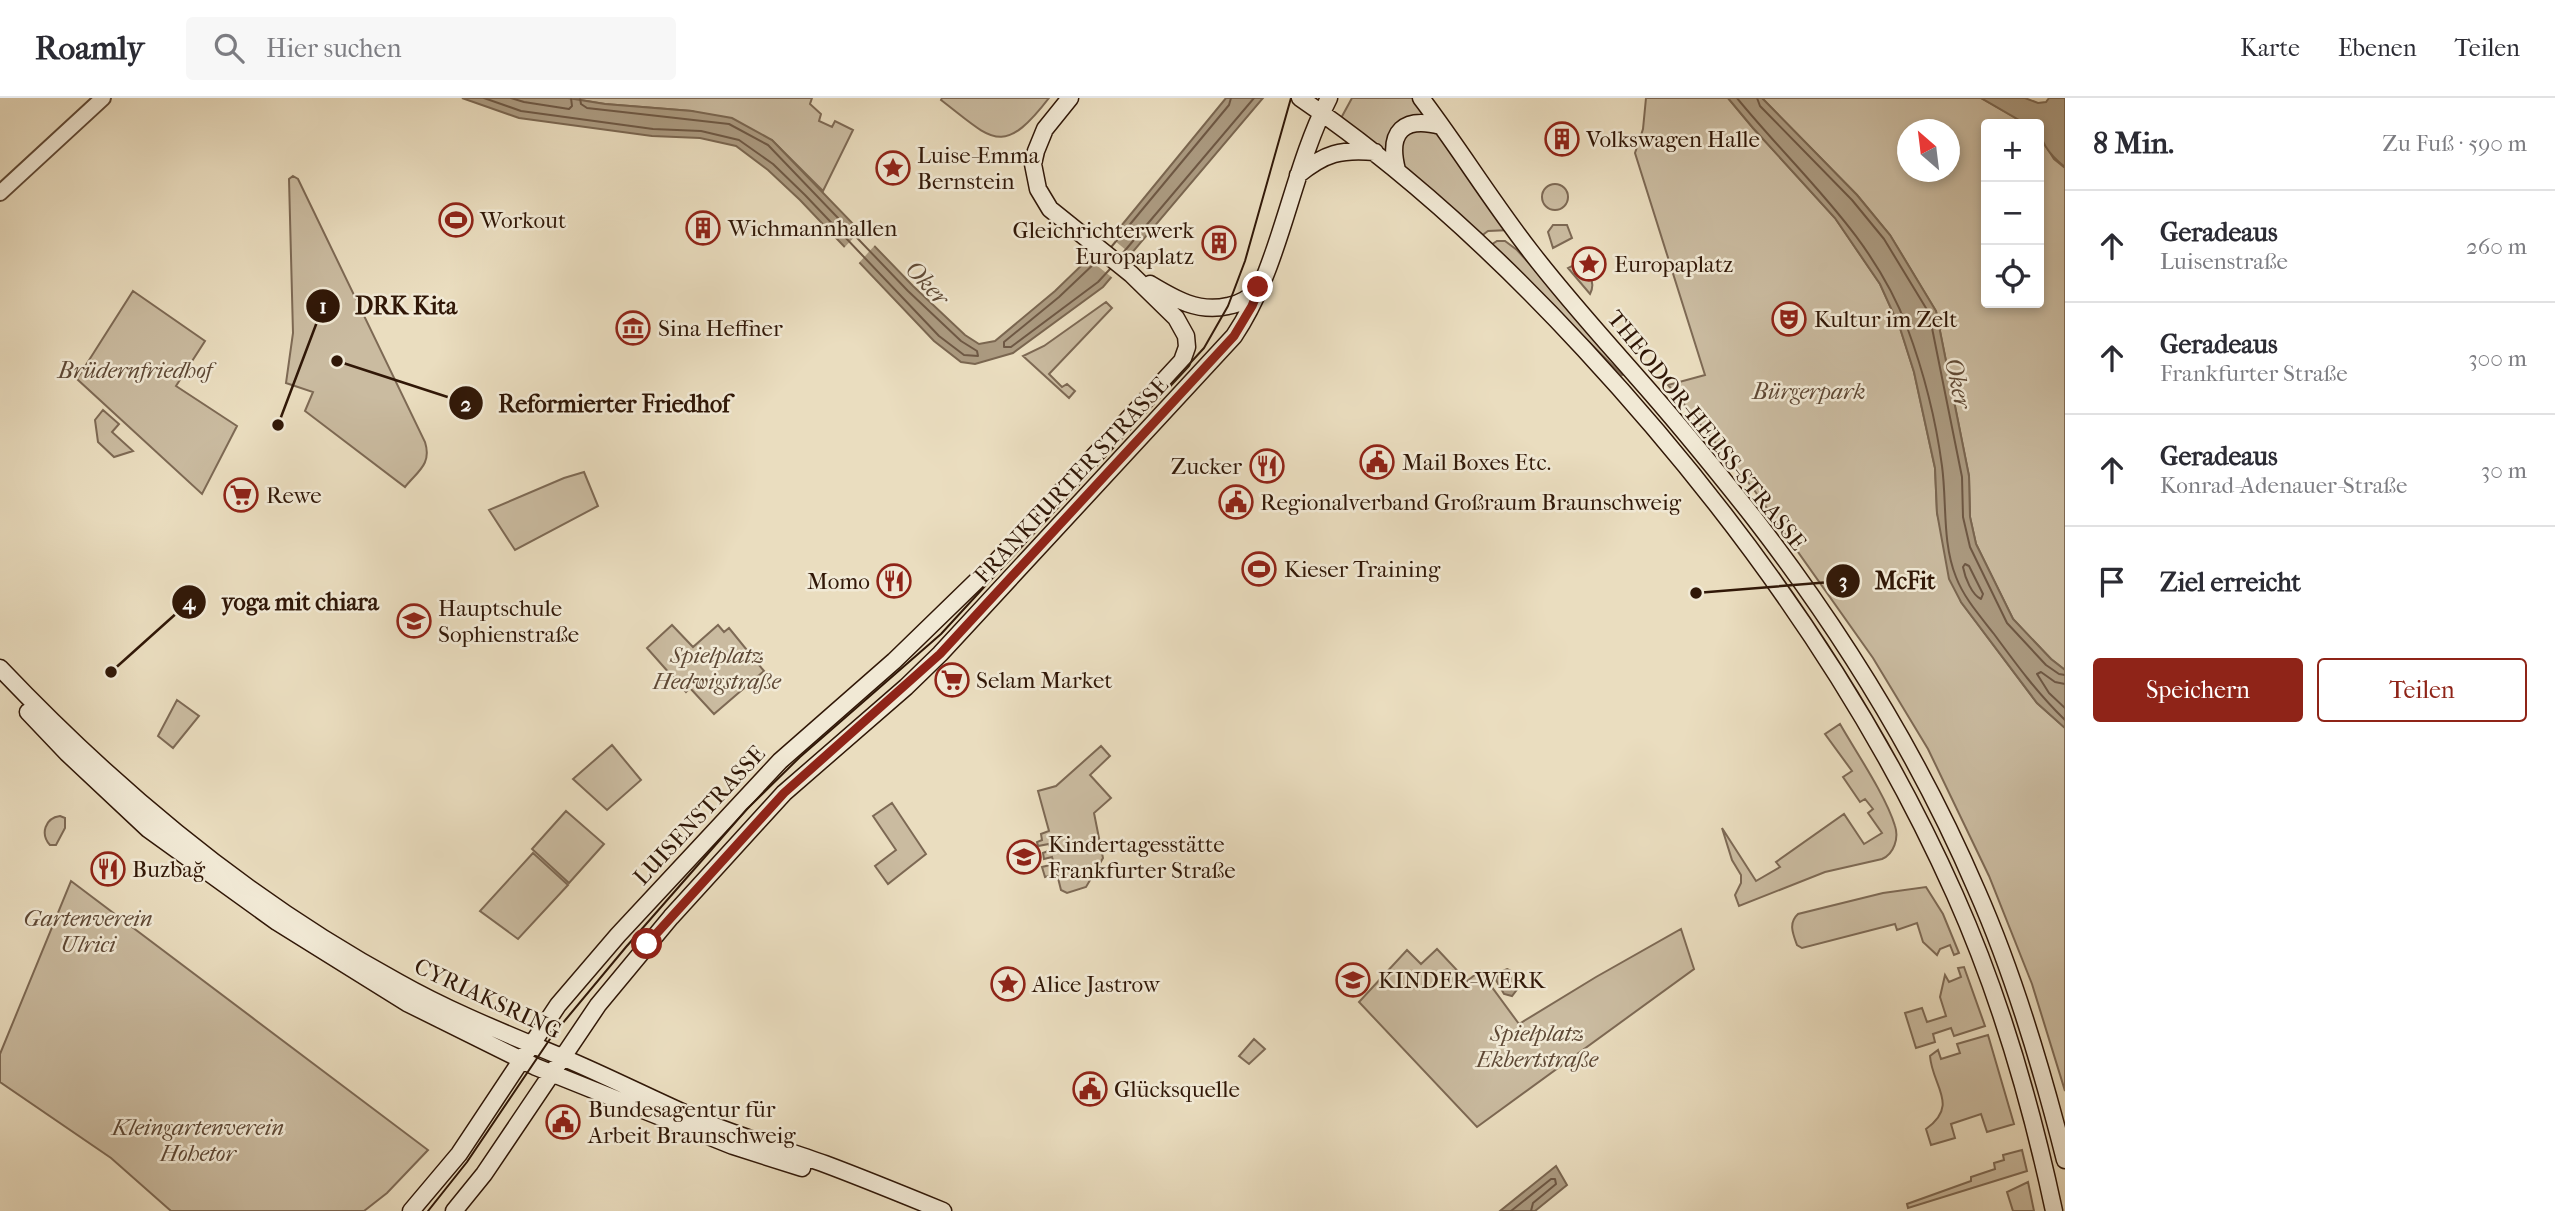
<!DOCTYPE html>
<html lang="de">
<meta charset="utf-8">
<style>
:root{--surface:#fff;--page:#f7f7f7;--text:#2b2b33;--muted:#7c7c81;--line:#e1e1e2;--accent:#8f2418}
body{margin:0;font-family:"IM FELL French Canon",serif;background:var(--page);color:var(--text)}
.controls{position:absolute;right:21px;top:21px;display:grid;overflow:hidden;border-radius:7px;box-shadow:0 4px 10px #0003}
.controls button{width:63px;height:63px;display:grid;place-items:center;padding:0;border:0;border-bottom:2px solid var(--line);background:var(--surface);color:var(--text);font:35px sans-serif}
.compass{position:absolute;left:1897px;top:21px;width:63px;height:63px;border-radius:50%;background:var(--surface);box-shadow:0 4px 10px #0003;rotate:332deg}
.stop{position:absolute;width:21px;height:21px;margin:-16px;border:5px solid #8f2418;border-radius:50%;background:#fff}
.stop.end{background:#8f2418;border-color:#fff;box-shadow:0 2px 7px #0008}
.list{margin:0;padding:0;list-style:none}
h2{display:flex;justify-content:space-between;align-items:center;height:91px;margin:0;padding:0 28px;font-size:30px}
h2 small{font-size:23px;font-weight:400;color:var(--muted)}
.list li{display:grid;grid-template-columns:46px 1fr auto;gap:21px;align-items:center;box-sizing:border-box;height:112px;padding:0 28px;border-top:2px solid var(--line)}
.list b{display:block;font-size:26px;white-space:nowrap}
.list p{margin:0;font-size:23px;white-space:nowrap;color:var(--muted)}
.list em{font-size:23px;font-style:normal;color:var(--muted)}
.actions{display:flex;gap:14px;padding:21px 28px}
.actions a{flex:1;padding:16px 0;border:2px solid var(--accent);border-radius:7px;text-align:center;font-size:24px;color:var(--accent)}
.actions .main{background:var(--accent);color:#fff}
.icon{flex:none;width:38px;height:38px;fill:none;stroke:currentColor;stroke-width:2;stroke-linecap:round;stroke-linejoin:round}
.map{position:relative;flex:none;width:2065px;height:1113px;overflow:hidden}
header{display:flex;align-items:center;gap:42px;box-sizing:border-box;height:98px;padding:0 35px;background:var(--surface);border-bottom:2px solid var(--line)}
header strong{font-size:33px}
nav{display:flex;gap:38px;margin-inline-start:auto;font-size:24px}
.search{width:490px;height:63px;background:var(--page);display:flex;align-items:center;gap:18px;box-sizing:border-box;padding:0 24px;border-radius:7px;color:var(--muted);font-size:26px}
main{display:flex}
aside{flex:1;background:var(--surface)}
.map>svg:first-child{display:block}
</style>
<header>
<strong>Roamly</strong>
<div class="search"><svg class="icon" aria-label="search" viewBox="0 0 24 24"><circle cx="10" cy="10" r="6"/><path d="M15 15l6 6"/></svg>Hier suchen</div>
<nav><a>Karte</a><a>Ebenen</a><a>Teilen</a></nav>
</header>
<main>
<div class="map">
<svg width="2065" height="1113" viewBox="0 0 2065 1113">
<rect width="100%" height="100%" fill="#eaddbf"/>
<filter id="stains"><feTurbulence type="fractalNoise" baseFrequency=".00286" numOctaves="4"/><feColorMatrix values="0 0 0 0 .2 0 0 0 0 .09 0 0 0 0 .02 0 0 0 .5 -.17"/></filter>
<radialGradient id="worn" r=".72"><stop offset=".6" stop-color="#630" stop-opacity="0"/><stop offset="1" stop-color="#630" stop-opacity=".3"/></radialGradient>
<path fill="#cabba0" stroke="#7d6954" stroke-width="2" fill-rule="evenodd" d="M568 0H812L810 6 821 16 819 23 832 29 835 23 853 32 823 93 772 42 692 13 605 6Z
M942 0H1049C1002 61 992 41 941 2Z
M1352 0H1413L1425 18 1407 20 1387 55 1340 22Z
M1646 0H1728L1753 30 1835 120 1880 186 1900 230 1914 274 1935 370 1937 415 1961 504 2037 605 2065 630V993L2032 886 1989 778 1928 651 1873 560 1752 389 1668 287 1705 277 1635 55 1643 31Z
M1762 0H1981L2026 26H1986V205H2039V37L2054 61 2065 70V572L2051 561 2013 521 1976 446 1970 419 1969 378 1936 213 1890 137 1857 97ZM1908 32H1950V74H1908Z
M1412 29 1433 32 1442 38 1509 132 1488 133 1480 139 1402 67 1401 39Z
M293 78 298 81 425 344C432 366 418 373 405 389L305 313 313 294 286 285 293 235 289 81Z
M1542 99a13 13 0 1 1 26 0a13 13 0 1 1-26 0Z
M1553 127H1567L1572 140 1553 150 1548 134Z
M1497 143H1505L1517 152 1626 273 1622 277 1491 147Z
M1574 167C1587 171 1597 182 1590 196L1568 170Z
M133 193 205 243 176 288 237 328 202 396 77 281Z
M1106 204 1112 210 1049 276 1062 289 1067 286 1075 293 1069 300 1023 258 1044 248Z
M103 312 119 326 112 334 133 353 114 359 98 344 95 322Z
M584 374 598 408 515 452 489 412 564 380Z
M672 527 693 549 718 527 724 534 729 530 764 573 714 616 690 590 686 594 647 550Z
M177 602 199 618 173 650 158 638Z
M1840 626C1856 654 1886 698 1895 728 1899 740 1894 756 1882 761L1825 774 1739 808 1735 797 1741 785V777L1732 762 1722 730 1756 783 1780 769 1776 764 1844 716 1864 746 1882 735 1868 715 1873 711 1865 701 1860 704 1843 679 1852 673 1825 636Z
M612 647 641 682 607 712 573 681Z
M1101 648 1110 658 1090 677 1111 700 1094 715 1103 760 1086 789 1067 795 1061 792 1057 776 1045 779 1042 769 1054 766 1052 759 1044 761 1043 755 1051 752 1049 746 1038 748 1037 744 1042 742 1041 736 1049 733 1038 693 1056 688Z
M892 705 926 756 888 786 875 768 896 752 873 718Z
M566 713 604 746 569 785 532 751Z
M60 718 65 720V730L56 747H50C40 736 45 720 60 718Z
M533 755 568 787 518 841 480 813Z
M71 783 428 1052 387 1095 364 1113H171L111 1060 0 984V956Z
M1926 789 1943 816 1959 855 1954 857 1950 847 1940 851 1937 857 1923 844 1917 825 1897 832 1895 826 1802 850 1797 847C1793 836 1788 825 1798 816L1883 795Z
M1681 831 1694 871 1477 1029 1359 904 1407 852 1421 866 1437 851 1467 883 1480 873 1519 926 1596 879Z
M1964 869 1985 928 1954 938 1951 930 1933 936 1935 944 1916 950 1905 915 1922 910 1927 924 1946 918 1940 899 1945 877 1949 884 1961 879 1958 870Z
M1988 937 2014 1026 1987 1034 1981 1016 1951 1026 1955 1040 1931 1047 1926 1031C1960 1007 1932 988 1930 958L1938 952 1941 961 1960 955 1957 946Z
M1254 941 1265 951 1249 966 1239 958Z
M2022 1052 2027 1073 1908 1110 1907 1106 1971 1083V1079L1995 1071 1994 1065 2004 1062 2003 1057Z
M2028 1084 2034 1113H2013L2007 1094Z"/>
<path fill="#ab9a80" stroke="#7a6650" stroke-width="2" d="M462 0H568L605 6 692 13 732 20 772 42 913 188 965 237 979 246 995 243 1055 193 1117 133 1226 0H1263L1103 189 1013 255 975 266 961 264 934 243 800 102 768 72 736 48 700 40 652 38 519 20Z
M1728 0H1762L1857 97 1890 137 1936 213 1969 378 1970 419 1976 446 2013 521 2051 561 2065 572V630L2037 605 1961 504 1949 481 1937 415 1935 370 1914 274 1900 230 1880 186 1835 120 1753 30Z
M1981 0H2025L2038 5 2046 4 2049 0H2065V69C2052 59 2039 44 2039 26H2026Z
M1507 871 1511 873 1519 889 1512 898 1504 896 1496 882 1498 875Z
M1556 1068 1567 1087 1535 1113H1500Z"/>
<path fill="#eaddbf" d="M861 132 876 146 857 167 842 152Z
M1108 137 1133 158 1114 181 1086 159Z"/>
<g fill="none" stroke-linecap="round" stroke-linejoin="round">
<path stroke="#6e5844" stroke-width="2" d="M484 0 521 13 653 31 701 33 739 42 773 66 805 97 939 238 964 257 978 258 977 253 961 243 908 193 768 47 729 26 587 10 581 6 580 0
M511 0 524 4 569 11 572 8 571 0
M1737 0C1798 75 1872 136 1907 229 1923 272 1936 323 1942 368 1947 405 1942 444 1956 479 1964 500 1980 518 1994 536 2016 566 2038 596 2065 622
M1757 0 1760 8 1852 102 1884 141 1929 215 1962 379 1963 419 1970 449 2007 525 2046 567 2059 576 2065 577
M1112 148 1229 7 1231 0
M1122 156 1254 0
M1098 162 1059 199 1004 244V249H1011L1098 184 1110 171
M1965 466 1969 468 1983 496 1981 501C1972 497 1965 480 1963 469Z
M2065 586 2055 584 2041 574 2037 576 2049 595 2065 610
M1511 1113 1551 1081H1555L1556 1086 1533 1105 1531 1113"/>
<defs>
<path id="tertiary" d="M0 95 103 0"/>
<path id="secondary" d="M1300 0C1404 71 1498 158 1584 251 1733 412 1865 595 1955 797 2000 898 2031 1005 2054 1113
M1421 0C1459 50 1492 104 1531 154 1564 197 1601 238 1637 279 1678 325 1716 372 1754 420 1842 534 1920 660 1977 793 2015 879 2042 971 2065 1062
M1397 72C1387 33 1404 18 1441 28
M1298 77C1325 55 1341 51 1375 54
M1150 186C1175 201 1198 215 1228 208 1239 206 1249 201 1256 192
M0 570C117 693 248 803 398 884 451 914 507 936 564 960 609 979 654 1002 700 1022 740 1039 783 1051 825 1066 865 1081 904 1097 943 1113
M28 614 67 655 148 731 277 824 407 905 536 969 733 1048 802 1070
M411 1113 459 1056 558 907 618 837 780 663 894 563 996 464 1182 263 1187 249 1186 238 1176 220 1131 176 1050 111 1038 91 1033 66 1036 53 1045 31 1070 0
M454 1113 484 1076 598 907 671 819 784 695 906 589 940 556 1234 238C1282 166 1290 76 1329 0"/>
</defs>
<use href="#tertiary" stroke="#5e4835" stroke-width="18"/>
<use href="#secondary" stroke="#301707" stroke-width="19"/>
<use href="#tertiary" stroke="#f1e9d5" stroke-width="14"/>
<use href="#secondary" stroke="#f1e9d5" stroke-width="16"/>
<path stroke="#301707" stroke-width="2" d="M428 1113 467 1064 552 938 626 849 747 711 800 659 941 536 1204 250 1228 208 1245 163 1291 0"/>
</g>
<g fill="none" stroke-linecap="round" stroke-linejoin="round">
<path stroke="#8f2418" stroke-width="9" d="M647 846 784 695 940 556 1234 238 1252 208 1262 184 1258 189"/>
</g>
<defs>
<symbol id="building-ring" viewBox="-11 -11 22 22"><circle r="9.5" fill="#f1e9d5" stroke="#8f2418" stroke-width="1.5"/><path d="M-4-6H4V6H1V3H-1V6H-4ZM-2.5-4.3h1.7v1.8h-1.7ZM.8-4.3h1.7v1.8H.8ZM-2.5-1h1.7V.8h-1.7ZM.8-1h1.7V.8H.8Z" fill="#8f2418"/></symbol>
<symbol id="sight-ring" viewBox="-11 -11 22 22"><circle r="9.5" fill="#f1e9d5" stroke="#8f2418" stroke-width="1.5"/><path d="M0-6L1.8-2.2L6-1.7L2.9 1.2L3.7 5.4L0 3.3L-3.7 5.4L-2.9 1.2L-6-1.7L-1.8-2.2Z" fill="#8f2418"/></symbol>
<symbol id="stadium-ring" viewBox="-11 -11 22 22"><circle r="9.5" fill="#f1e9d5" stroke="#8f2418" stroke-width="1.5"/><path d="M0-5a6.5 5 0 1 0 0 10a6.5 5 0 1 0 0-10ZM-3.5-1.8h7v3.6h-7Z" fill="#8f2418"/></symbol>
<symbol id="theatre-ring" viewBox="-11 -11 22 22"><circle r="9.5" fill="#f1e9d5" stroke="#8f2418" stroke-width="1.5"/><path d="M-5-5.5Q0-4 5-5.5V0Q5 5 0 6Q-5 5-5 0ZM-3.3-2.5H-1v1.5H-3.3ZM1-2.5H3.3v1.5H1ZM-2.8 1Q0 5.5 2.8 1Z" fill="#8f2418"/></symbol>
<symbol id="museum-ring" viewBox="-11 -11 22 22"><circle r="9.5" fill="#f1e9d5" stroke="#8f2418" stroke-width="1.5"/><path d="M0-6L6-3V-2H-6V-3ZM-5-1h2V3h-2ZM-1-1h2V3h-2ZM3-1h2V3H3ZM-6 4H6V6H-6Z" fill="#8f2418"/></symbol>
<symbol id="civic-ring" viewBox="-11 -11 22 22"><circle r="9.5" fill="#f1e9d5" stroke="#8f2418" stroke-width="1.5"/><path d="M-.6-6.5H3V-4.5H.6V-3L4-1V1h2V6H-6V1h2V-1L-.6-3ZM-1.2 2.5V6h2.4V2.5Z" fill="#8f2418"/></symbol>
<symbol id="restaurant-ring" viewBox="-11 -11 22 22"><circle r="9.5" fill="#f1e9d5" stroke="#8f2418" stroke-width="1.5"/><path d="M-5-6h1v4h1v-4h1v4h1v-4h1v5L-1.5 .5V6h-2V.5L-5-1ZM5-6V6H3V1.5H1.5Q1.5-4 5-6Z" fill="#8f2418"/></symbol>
<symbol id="supermarket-ring" viewBox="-11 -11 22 22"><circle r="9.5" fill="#f1e9d5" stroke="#8f2418" stroke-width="1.5"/><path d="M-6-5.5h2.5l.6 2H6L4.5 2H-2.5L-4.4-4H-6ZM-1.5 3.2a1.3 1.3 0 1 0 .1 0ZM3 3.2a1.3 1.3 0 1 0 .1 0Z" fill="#8f2418"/></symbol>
<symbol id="school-ring" viewBox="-11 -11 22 22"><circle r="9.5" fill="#f1e9d5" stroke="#8f2418" stroke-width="1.5"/><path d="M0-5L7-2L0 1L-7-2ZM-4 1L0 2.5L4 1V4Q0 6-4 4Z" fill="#8f2418"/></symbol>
</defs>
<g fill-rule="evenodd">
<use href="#building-ring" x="1543" y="22" width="38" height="38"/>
<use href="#sight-ring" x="874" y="51" width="38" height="38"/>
<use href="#stadium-ring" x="437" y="103" width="38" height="38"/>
<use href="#building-ring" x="684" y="111" width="38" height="38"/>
<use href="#building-ring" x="1200" y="126" width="38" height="38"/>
<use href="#sight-ring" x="1570" y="147" width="38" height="38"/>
<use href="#theatre-ring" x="1770" y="202" width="38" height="38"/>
<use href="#museum-ring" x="614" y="211" width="38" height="38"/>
<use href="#civic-ring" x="1358" y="345" width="38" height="38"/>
<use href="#restaurant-ring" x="1248" y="349" width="38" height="38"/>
<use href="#supermarket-ring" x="222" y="378" width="38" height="38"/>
<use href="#civic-ring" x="1217" y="385" width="38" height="38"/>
<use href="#stadium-ring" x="1240" y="452" width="38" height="38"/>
<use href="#restaurant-ring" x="875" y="464" width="38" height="38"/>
<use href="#school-ring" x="395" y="504" width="38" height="38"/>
<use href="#supermarket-ring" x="933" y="563" width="38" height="38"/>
<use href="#school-ring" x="1005" y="740" width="38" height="38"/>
<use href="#restaurant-ring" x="89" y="752" width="38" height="38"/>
<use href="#school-ring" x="1334" y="863" width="38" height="38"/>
<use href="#sight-ring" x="989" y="867" width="38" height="38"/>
<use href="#civic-ring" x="1071" y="972" width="38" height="38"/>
<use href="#civic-ring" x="544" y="1005" width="38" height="38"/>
</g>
<g text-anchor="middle" stroke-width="5" stroke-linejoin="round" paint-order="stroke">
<g font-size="23" fill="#301707" stroke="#f1e9d5" text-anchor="start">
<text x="1586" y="49">Volkswagen Halle</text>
<text x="917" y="65">Luise-Emma<tspan x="917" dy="26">Bernstein</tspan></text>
<text x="480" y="130">Workout</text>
<text x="728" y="138">Wichmannhallen</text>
<text x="1194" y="140" text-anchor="end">Gleichrichterwerk<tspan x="1194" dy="26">Europaplatz</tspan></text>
<text x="1614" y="174">Europaplatz</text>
<text x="1814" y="229">Kultur im Zelt</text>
<text x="658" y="238">Sina Heffner</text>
<text x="1402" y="372">Mail Boxes Etc.</text>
<text x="1242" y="376" text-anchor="end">Zucker</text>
<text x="266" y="405">Rewe</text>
<text x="1260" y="412">Regionalverband Großraum Braunschweig</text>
<text x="1284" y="479">Kieser Training</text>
<text x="870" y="491" text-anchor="end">Momo</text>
<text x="438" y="518">Hauptschule<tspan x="438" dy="26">Sophienstraße</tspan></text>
<text x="976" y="590">Selam Market</text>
<text x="1048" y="754">Kindertagesstätte<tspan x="1048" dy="26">Frankfurter Straße</tspan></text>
<text x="132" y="779">Buzbağ</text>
<text x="1378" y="890">KINDER-WERK</text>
<text x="1032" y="894">Alice Jastrow</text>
<text x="1114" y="999">Glücksquelle</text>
<text x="588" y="1019">Bundesagentur für<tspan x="588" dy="26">Arbeit Braunschweig</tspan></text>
</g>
<g font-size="23" font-style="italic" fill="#5e4835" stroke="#f1e9d5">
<text x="135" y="280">Brüdernfriedhof</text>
<text x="1809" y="301">Bürgerpark</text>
<text x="717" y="565">Spielplatz<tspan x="717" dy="26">Hedwigstraße</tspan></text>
<text x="88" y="828">Gartenverein<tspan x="88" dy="26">Ulrici</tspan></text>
<text x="1537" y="943">Spielplatz<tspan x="1537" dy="26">Ekbertstraße</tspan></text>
<text x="198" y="1037">Kleingartenverein<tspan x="198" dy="26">Hohetor</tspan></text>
</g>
<g font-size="23" fill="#301707" stroke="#f1e9d5">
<text transform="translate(1707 332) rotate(51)" y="8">THEODOR-HEUSS-STRASSE</text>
<text transform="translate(1071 382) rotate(-47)" y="8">FRANKFURTER STRASSE</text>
<text transform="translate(699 717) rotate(-47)" y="8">LUISENSTRASSE</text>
<text transform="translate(488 900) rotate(25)" y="8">CYRIAKSRING</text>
</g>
<g font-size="24" font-style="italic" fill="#614b37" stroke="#f1e9d5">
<text transform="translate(927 185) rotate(46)" y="8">Oker</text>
<text transform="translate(1958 285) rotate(77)" y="8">Oker</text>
</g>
</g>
<path fill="none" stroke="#301707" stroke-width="2.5" d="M278 327L323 208M337 263L466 305M1696 495L1843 483M111 574L189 504"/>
<g fill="#301707" stroke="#f1e9d5" stroke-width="2.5">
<circle cx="278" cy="327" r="7"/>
<circle cx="337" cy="263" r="7"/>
<circle cx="1696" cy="495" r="7"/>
<circle cx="111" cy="574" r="7"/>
<circle cx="323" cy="208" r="18"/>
<circle cx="466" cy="305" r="18"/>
<circle cx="1843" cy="483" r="18"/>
<circle cx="189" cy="504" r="18"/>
</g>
<g font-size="21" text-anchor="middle" font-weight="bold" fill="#fff">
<text x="323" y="215">1</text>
<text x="466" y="313">2</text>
<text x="1843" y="490">3</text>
<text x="189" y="511">4</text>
</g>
<g font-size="24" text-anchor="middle" font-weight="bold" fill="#301707" stroke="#f1e9d5" stroke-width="5" stroke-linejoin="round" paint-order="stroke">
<text x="406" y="216">DRK Kita</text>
<text x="614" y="314">Reformierter Friedhof</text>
<text x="1905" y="491">McFit</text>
<text x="300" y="512">yoga mit chiara</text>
</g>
<rect width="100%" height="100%" filter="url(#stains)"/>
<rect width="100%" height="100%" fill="url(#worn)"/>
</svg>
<div class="controls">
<button>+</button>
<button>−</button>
<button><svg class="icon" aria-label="locate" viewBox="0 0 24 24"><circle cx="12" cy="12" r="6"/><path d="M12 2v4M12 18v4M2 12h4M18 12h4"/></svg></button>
</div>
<svg class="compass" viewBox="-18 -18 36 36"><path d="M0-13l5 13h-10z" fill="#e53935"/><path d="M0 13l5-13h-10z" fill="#7c7c81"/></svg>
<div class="stop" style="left:647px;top:846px"></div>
<div class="stop end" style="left:1258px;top:189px"></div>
</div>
<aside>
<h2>8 Min.<small>Zu Fuß · 590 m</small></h2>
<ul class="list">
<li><svg class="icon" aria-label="ahead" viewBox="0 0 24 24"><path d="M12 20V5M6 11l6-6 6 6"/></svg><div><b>Geradeaus</b><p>Luisenstraße</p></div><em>260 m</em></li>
<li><svg class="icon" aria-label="ahead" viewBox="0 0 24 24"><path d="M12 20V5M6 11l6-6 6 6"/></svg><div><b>Geradeaus</b><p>Frankfurter Straße</p></div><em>300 m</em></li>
<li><svg class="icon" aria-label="ahead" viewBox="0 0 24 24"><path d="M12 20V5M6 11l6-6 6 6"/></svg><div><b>Geradeaus</b><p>Konrad-Adenauer-Straße</p></div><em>30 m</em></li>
<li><svg class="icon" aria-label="arrive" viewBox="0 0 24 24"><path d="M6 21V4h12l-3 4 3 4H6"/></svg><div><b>Ziel erreicht</b></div></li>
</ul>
<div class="actions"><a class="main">Speichern</a><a>Teilen</a></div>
</aside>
</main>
